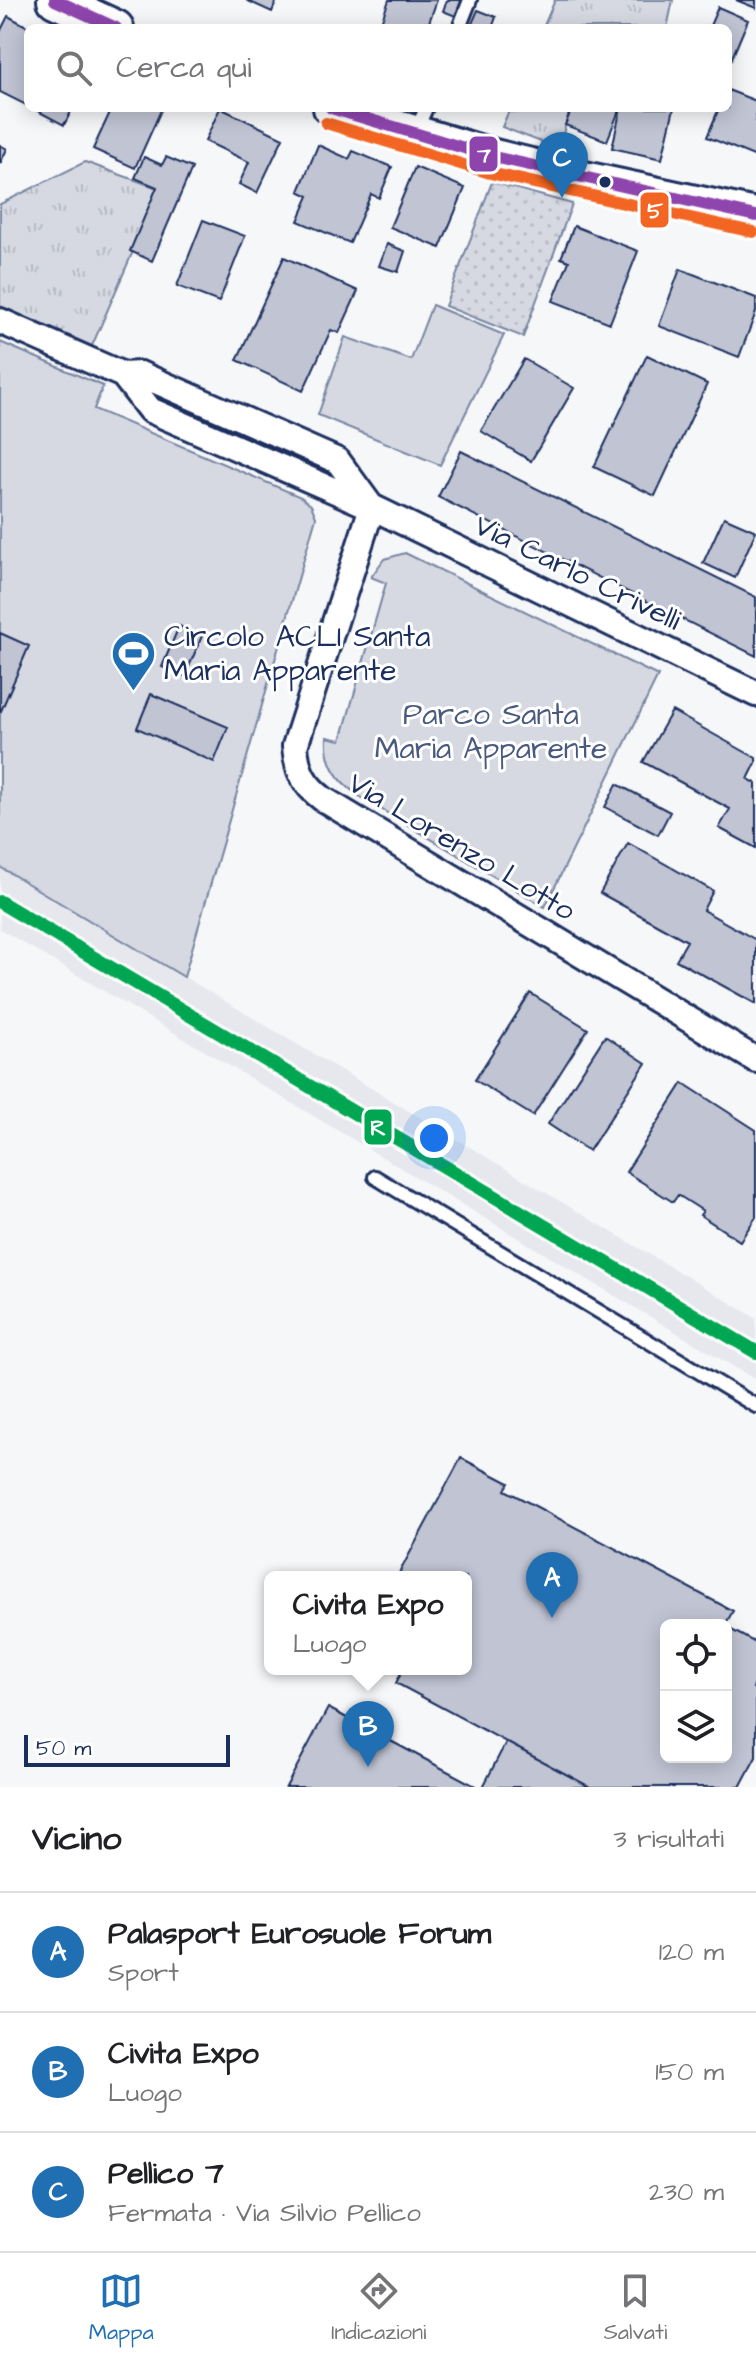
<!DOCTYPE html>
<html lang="it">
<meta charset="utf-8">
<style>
:root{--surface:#fff;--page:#f6f6f6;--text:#202124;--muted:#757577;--line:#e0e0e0;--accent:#1f6fb2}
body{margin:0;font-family:"Architects Daughter",sans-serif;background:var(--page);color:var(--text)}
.controls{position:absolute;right:24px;bottom:24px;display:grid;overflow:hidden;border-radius:12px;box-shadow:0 4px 20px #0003}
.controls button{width:72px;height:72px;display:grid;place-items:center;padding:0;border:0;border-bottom:2px solid var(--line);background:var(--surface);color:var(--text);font:40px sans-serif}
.scale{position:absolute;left:24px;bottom:20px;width:206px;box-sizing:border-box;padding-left:8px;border:4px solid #1b2f5e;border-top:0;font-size:22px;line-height:28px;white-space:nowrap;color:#1b2f5e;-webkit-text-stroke:6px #fff;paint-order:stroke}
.you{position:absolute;left:434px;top:1138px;width:28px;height:28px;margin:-20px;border:6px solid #fff;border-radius:50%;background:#1a73e8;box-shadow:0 0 0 12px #1a73e833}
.badge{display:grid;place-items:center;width:52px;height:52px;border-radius:50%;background:var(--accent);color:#fff;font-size:26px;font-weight:700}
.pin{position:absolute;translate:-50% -66px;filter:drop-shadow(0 2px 4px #0008)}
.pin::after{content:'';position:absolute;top:42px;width:28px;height:24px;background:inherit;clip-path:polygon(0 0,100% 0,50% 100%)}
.popup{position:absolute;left:264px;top:1571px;width:208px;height:104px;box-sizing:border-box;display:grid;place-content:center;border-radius:12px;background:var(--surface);filter:drop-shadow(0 2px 6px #0005);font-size:26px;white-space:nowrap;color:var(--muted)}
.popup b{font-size:30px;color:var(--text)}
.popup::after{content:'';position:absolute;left:50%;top:100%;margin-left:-16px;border:16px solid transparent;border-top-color:var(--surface)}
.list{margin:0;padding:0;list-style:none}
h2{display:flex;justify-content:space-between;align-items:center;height:104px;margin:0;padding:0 32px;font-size:34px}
h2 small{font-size:26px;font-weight:400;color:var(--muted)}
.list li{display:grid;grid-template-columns:52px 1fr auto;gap:24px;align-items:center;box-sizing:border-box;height:120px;padding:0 32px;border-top:2px solid var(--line)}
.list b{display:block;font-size:30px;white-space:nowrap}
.list p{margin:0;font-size:26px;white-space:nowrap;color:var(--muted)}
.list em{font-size:26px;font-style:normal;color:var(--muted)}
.icon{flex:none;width:44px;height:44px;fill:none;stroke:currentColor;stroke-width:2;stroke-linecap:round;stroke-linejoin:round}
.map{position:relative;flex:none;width:756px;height:1787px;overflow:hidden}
.search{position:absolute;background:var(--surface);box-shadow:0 4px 20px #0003;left:24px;right:24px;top:24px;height:88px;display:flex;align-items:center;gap:20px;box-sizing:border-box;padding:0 28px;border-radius:12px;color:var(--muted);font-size:30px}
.sheet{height:464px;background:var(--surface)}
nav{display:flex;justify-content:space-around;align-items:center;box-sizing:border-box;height:112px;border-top:2px solid var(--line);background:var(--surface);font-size:22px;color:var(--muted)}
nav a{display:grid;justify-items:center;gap:4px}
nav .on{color:var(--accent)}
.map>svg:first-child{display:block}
</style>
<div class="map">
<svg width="756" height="1787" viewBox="0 0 756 1787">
<defs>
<pattern id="grass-tufts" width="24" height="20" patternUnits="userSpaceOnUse" patternTransform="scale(2)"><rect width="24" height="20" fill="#d6d9e2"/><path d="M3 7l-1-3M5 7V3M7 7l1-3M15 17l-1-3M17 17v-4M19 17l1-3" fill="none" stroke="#b7bbc4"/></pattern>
<pattern id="garden-dots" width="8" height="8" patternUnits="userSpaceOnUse" patternTransform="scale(2)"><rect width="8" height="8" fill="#d6d9e2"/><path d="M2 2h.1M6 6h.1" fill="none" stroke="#b7bbc4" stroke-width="1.8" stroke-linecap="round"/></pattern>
</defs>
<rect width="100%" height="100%" fill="#f6f7f9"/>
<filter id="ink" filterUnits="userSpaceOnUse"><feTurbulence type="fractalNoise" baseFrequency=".0125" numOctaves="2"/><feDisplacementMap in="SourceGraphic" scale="16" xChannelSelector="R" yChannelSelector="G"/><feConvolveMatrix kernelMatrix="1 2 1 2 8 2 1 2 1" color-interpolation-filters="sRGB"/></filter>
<g filter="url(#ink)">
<path fill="#e6e8ee" d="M0 867 756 1318V1380L0 929Z"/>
<path fill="url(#grass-tufts)" stroke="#7884a0" stroke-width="2" d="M555 0H673L667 28H543Z
M510 108H570L559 149 502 127Z
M85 162 160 189 92 346 0 306V204Z"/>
<path fill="#d6d9e2" stroke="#7884a0" stroke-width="2" d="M432 305 504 335 440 465 318 415 345 337 411 360Z
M0 342 103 386 94 409 301 497 311 505 316 517 184 977 0 867Z
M405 553 658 676 545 907 359 796C337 780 325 764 327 737L341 740 386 583 371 577 384 559Z"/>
<path fill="url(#garden-dots)" stroke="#7884a0" stroke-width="2" d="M492 182 572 204 523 337 445 306Z"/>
<path fill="#c0c4d3" stroke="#1b2f5e" stroke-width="2" d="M246 0H277L272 12Z
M389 0H437L427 28H379Z
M447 0H465L458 17 443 11Z
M736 0H756V8Z
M718 7 748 20 729 65 728 28H709Z
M478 10 496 17 492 28H470Z
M8 16 30 28H28V106L0 92V32Z
M728 90 756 101V157L707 137 719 108H728Z
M32 108H73L64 125Z
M112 108H162L135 168 93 149Z
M220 108 283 138 257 193 239 184 249 162 205 141Z
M572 108H620L607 141 565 125Z
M621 108H674L662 159 612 148Z
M0 145 7 149 0 164Z
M318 145 349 159 353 151 392 167 379 198 371 194 350 243 298 221 309 196 299 191Z
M144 157 162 165 166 157 192 168 152 261 130 251 157 187 135 178Z
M415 167 465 188 440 248 390 227Z
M203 220 245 236 219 302 177 286Z
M574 226 638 251 610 323 553 301 569 261 561 258Z
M387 244 405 251 398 272 379 266Z
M284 257 358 291 339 333 331 330 303 391 237 360Z
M680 269 756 298V312L739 357 659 326Z
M647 355 707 384 655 496 594 467Z
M524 359 574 388 531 461 481 431Z
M461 451 756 597V656L438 497Z
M724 517 756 531 735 578 703 563Z
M179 626 202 636 185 676 162 667Z
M0 633 29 646 1 711 0 710Z
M151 694 228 727 214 762 137 728Z
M672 711 756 758V763L748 779 756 783V848L719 828 730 809 643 762Z
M617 784 670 812 658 835 605 807Z
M628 843 713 891 703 910 756 940V1004L676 960 687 941 600 893Z
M530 993 588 1029 533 1116 475 1080Z
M605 1036 646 1063 589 1151 548 1124Z
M683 1083 756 1130V1217L740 1241 700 1215 703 1211 678 1195 673 1202 626 1172Z
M461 1458 509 1483 505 1490 733 1611 725 1625H666V1757H726V1627L756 1643V1683L753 1688 756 1690V1757L740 1787H590L396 1683 403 1669H466V1577H397Z
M328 1708 402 1747 477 1787H286Z
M506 1742 590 1787H483Z"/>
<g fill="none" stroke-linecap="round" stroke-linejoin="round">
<defs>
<path id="lane" d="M459 28 470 0
M416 131 426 108
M375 1177 756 1406"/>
<path id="street" d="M0 321 123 375 140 374 338 461 370 505
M123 375 150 410 372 507 756 694
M372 507 295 746C297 770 303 784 323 799L756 1060"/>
<path id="secondary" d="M55 0 116 28
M331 108 494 157 580 178 756 216"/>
</defs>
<use href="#lane" stroke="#1b2f5e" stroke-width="18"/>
<use href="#street" stroke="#1b2f5e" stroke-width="30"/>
<use href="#secondary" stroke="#1b2f5e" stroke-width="40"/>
<use href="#lane" stroke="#fff" stroke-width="12"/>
<use href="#street" stroke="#fff" stroke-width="24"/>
<use href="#secondary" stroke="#fff" stroke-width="34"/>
<defs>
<path id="bus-1" d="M55 0 116 28
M331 108 494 157 756 216"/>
<path id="bus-2" d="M326 123 490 173 753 232"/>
</defs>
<use href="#bus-1" stroke="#fff" stroke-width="18"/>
<use href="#bus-2" stroke="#fff" stroke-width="18"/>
<use href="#bus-1" stroke="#8e44ad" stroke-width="12"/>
<use href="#bus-2" stroke="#f26522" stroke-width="12"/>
<defs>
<path id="rail-1" d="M0 902 756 1352"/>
</defs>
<use href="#rail-1" stroke="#fff" stroke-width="20"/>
<use href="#rail-1" stroke="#00a651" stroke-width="14"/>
</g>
</g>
<defs>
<symbol id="stadium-pin" viewBox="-11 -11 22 30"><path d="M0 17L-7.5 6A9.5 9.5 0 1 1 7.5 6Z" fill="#1f6fb2" stroke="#fff"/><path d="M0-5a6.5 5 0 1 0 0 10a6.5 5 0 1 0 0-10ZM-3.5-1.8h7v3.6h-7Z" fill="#fff"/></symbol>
</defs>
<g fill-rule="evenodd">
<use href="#stadium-pin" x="108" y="628" width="51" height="69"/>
</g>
<circle fill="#1b2f5e" stroke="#fff" stroke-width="3" cx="605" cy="182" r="7"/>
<g text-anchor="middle" stroke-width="6" stroke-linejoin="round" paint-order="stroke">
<g font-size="30" fill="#1b2f5e" stroke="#fff">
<text transform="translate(578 572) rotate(26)" y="10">Via Carlo Crivelli</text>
<text transform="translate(462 846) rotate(31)" y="10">Via Lorenzo Lotto</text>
</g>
<g font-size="30" fill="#1b2f5e" stroke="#fff" text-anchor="start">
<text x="164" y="646">Circolo ACLI Santa<tspan x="164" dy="34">Maria Apparente</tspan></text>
</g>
<g font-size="30" fill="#4a5a7f" stroke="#fff">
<text x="491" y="724">Parco Santa<tspan x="491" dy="34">Maria Apparente</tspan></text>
</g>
</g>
<g stroke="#fff" stroke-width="3">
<rect x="468" y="135" width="31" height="38" rx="8" fill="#8e44ad"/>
<rect x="639" y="191" width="31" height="38" rx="8" fill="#f26522"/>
<rect x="363" y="1108" width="30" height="38" rx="8" fill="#00a651"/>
</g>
<g font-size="22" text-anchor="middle" font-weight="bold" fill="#fff">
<text x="484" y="162">7</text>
<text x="655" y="218">5</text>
<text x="378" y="1135">R</text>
</g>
</svg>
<div class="controls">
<button><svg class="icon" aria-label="locate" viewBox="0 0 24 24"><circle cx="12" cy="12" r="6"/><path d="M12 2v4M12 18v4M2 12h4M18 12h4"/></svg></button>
<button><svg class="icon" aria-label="layers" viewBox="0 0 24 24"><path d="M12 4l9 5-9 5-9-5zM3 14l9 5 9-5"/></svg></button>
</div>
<div class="scale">50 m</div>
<div class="you"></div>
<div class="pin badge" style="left:552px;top:1618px">A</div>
<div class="pin badge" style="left:368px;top:1767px">B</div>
<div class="popup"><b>Civita Expo</b>Luogo</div>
<div class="pin badge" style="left:562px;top:198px">C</div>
<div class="search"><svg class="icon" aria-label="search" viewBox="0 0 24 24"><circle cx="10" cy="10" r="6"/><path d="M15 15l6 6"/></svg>Cerca qui</div>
</div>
<section class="sheet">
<h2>Vicino<small>3 risultati</small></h2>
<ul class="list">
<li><span class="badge">A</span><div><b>Palasport Eurosuole Forum</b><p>Sport</p></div><em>120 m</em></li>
<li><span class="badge">B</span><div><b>Civita Expo</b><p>Luogo</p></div><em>150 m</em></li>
<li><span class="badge">C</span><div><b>Pellico 7</b><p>Fermata · Via Silvio Pellico</p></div><em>230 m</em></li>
</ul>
</section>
<nav>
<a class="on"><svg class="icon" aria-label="map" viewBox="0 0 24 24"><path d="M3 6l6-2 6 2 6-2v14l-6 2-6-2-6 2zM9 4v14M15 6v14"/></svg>Mappa</a>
<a><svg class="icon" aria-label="directions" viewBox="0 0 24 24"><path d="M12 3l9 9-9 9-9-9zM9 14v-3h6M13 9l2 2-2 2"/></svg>Indicazioni</a>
<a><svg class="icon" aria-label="saved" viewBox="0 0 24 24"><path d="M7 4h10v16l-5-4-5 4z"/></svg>Salvati</a>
</nav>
